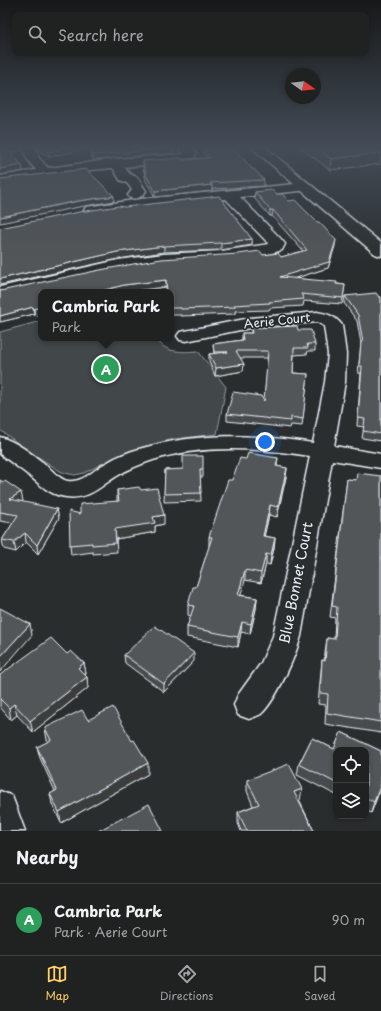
<!DOCTYPE html>
<meta charset="utf-8">
<style>
:root{--surface:#202222;--page:#282a2a;--text:#f1f3f6;--muted:#a2a4a5;--line:#3d3f40;--accent:#ffd166}
body{margin:0;font-family:"Playpen Sans",sans-serif;background:var(--page);color:var(--text)}
.controls{position:absolute;right:12px;bottom:12px;display:grid;overflow:hidden;border-radius:8px;box-shadow:0 2px 6px #0003}
.controls button{width:36px;height:36px;display:grid;place-items:center;padding:0;border:0;border-bottom:1px solid var(--line);background:var(--surface);color:var(--text);font:20px sans-serif}
.compass{position:absolute;left:285px;top:68px;width:36px;height:36px;border-radius:50%;background:var(--surface);box-shadow:0 2px 6px #0003;rotate:104deg}
.you{position:absolute;left:265px;top:442px;width:14px;height:14px;margin:-10px;border:3px solid #fff;border-radius:50%;background:#1a73e8;box-shadow:0 0 0 6px #1a73e833}
.badge{display:grid;place-items:center;width:26px;height:26px;border-radius:50%;background:var(--accent);color:#fff;font-size:13px;font-weight:700}
.pin{position:absolute;translate:-50% -50%;border:2px solid #fff;box-shadow:0 1px 4px #0006}
.popup{position:absolute;left:38px;top:289px;width:136px;height:52px;box-sizing:border-box;display:grid;place-content:center;border-radius:8px;background:var(--surface);filter:drop-shadow(0 1px 3px #0005);font-size:13px;white-space:nowrap;color:var(--muted)}
.popup b{font-size:15px;color:var(--text)}
.popup::after{content:'';position:absolute;left:50%;top:100%;margin-left:-8px;border:8px solid transparent;border-top-color:var(--surface)}
.list{margin:0;padding:0;list-style:none}
h2{display:flex;justify-content:space-between;align-items:center;height:52px;margin:0;padding:0 16px;font-size:17px}
h2 small{font-size:13px;font-weight:400;color:var(--muted)}
.list li{display:grid;grid-template-columns:26px 1fr auto;gap:12px;align-items:center;box-sizing:border-box;height:72px;padding:0 16px;border-top:1px solid var(--line)}
.list b{display:block;font-size:15px;white-space:nowrap}
.list p{margin:0;font-size:13px;white-space:nowrap;color:var(--muted)}
.list em{font-size:13px;font-style:normal;color:var(--muted)}
.icon{flex:none;width:22px;height:22px;fill:none;stroke:currentColor;stroke-width:2;stroke-linecap:round;stroke-linejoin:round}
.map{position:relative;flex:none;width:381px;height:831px;overflow:hidden}
.search{position:absolute;background:var(--surface);box-shadow:0 2px 6px #0003;left:12px;right:12px;top:12px;height:44px;display:flex;align-items:center;gap:10px;box-sizing:border-box;padding:0 14px;border-radius:8px;color:var(--muted);font-size:15px}
.sheet{height:124px;background:var(--surface)}
nav{display:flex;justify-content:space-around;align-items:center;box-sizing:border-box;height:56px;border-top:1px solid var(--line);background:var(--surface);font-size:11px;color:var(--muted)}
nav a{display:grid;justify-items:center;gap:2px}
nav .on{color:var(--accent)}
.map>svg:first-child{display:block}
</style>
<div class="map">
<svg width="381" height="831" viewBox="0 0 381 831">
<rect width="100%" height="100%" fill="#2a2d2e"/>
<filter id="ink" filterUnits="userSpaceOnUse"><feTurbulence type="fractalNoise" baseFrequency=".025" numOctaves="2"/><feDisplacementMap in="SourceGraphic" scale="8" xChannelSelector="R" yChannelSelector="G"/><feConvolveMatrix kernelMatrix="1 2 1 2 8 2 1 2 1" color-interpolation-filters="sRGB"/></filter>
<g filter="url(#ink)">
<path fill="#424648" stroke="#959ca0" d="M41 321V338H157C163 354 184 352 198 351L226 387 217 434 174 439 142 447 113 458 84 473 75 475 65 473 60 471 23 447 0 430V332Z"/>
<g fill="none" stroke-linecap="round" stroke-linejoin="round">
<defs>
<path id="minor" d="M23 147H35L39 158 48 168 116 159 184 154 177 147H190L196 153 193 160 189 161 124 167 130 174 137 177 146 191C141 197 138 200 130 198L128 195 132 190 127 183 120 180 113 168 79 171 0 184V176L36 170 27 159Z
M305 183 310 184 312 187 310 190 240 197 280 238 285 244 282 250C244 263 201 259 161 264 107 271 54 285 0 297V287L118 260 164 254 221 251 269 244 226 199 141 207 91 214 86 213 84 210 86 207 141 199Z
M317 312C328 314 335 316 342 325L346 354 345 382 334 446 381 454V468L332 460 301 636C295 657 277 699 261 714 258 716 253 717 249 719L238 715 234 705 238 695 261 663 273 636 310 456C259 448 203 444 153 460 141 464 128 469 117 476 99 487 89 500 66 497 49 495 40 484 27 474 18 467 9 461 0 454V437C16 441 33 455 46 465 52 470 60 480 68 481 84 483 95 468 108 462 118 456 128 452 139 449 196 432 254 434 313 443L325 382 328 354 324 326 317 322 250 328 186 341 180 340 177 336 180 332 250 318Z
M0 791 12 796 25 831H0Z"/>
<path id="major" d="M251 147H265L381 243V256L375 254Z"/>
</defs>
<use href="#minor" stroke="#e8f1f8" stroke-width="3"/>
<use href="#major" stroke="#e8f1f8" stroke-width="3"/>
<use href="#minor" fill="#2a2d2e" fill-rule="evenodd"/>
<use href="#major" fill="#2a2d2e" fill-rule="evenodd"/>
</g>
<path fill="#474b4d" stroke="#e8f1f8" d="M36 147H172L173 148V153L93 160 89 148 49 157 37 149Z
M200 147H233L252 169 264 180V186L212 189V191L155 197 146 181 143 167V161L207 158Z
M300 147H375L330 170Z
M255 192 276 194 289 201 335 246 328 268 295 278 345 285 342 304 304 301 303 306 270 308 269 310 235 311V314L181 316V315H171V292H167L166 287 124 292H41L35 316 34 314 0 322V291L263 255 281 257 303 251 272 216H270L254 198Z
M0 228 252 239V245L221 250 164 252 118 259Z
M345 296 381 297V441L362 438 364 427 357 426 361 373H358L361 343 357 321 344 303Z
M251 328 298 330 315 344V351H308L307 354 294 355 293 373 308 374 302 426 291 425 290 428 227 421V414L264 401 268 358H240L243 371 215 376 209 361V354H214L213 344 242 340V333H251Z
M278 458 277 466 287 468 286 477 277 517 269 515 264 536 275 538 274 548 270 565 266 564 261 583 245 580 240 595 257 598 256 609 250 634 241 632 238 647 187 637V627L191 616 188 615V605L196 587 209 547V537L232 480 246 459Z
M203 469V477H200L201 501 164 502 165 470Z
M381 476V733L325 724 326 705 318 704 322 660 324 661 327 638 334 639 335 618 330 617 347 479 356 480Z
M0 480 23 501 22 502 59 518 38 554 26 542 16 552 4 549 2 540 13 523 0 521Z
M117 490H141L164 524 155 526V532L116 539 117 552 93 554V552L71 555 70 545 80 514 117 501Z
M67 654 84 663 86 674 85 675 87 677 88 688 33 732 17 715 11 720 0 707V675Z
M124 655 194 661 164 692 125 663Z
M88 720 148 774 61 823 52 804 50 794 55 791 40 758 37 747 48 742 47 740 45 728Z
M341 732 381 751V787L371 813 366 810V750H336V795L297 775 299 764 312 738 334 749Z
M247 780 300 800H299L314 831H241L238 823V812L253 806 247 791Z"/>
<path fill="#3a3d3e" stroke="#e8f1f8" d="M12 147H22L23 150 8 153 7 148Z
M70 147H89V148L49 157 48 152Z
M173 148V153L93 160V155Z
M381 153V164L330 170 331 159Z
M22 165 23 171 0 175V169Z
M212 185V191L155 197V191Z
M114 196V201L79 207 0 223V217L78 201Z
M270 210H273L272 216H270Z
M252 239V245L221 250V243Z
M336 240 335 246 328 268 280 283V277Z
M164 246V252L118 259 0 285V279L117 252Z
M166 280V287L124 292H97L124 285Z
M33 307 34 314 0 322V316Z
M41 307V314L35 316 34 309Z
M244 364 243 371 215 376 216 368Z
M287 468 286 477 277 517 278 507Z
M21 492 23 501 11 509 10 499Z
M270 505 269 515 262 546 263 536Z
M57 509 59 518 38 554 37 545Z
M164 515V524L155 526V532L116 539 115 529 153 517Z
M25 533 26 542 16 552 14 542Z
M275 538 274 548 270 565 271 555Z
M266 554V564L261 583V573Z
M245 570V580L238 605V595Z
M257 598 256 609 250 634 251 624Z
M242 622 241 632 238 647V637Z
M30 624 32 635 0 672V657Z
M194 653V661L164 692V684Z
M84 663 86 674 79 680 78 668Z
M87 677 88 688 33 732 30 721Z
M14 704 17 715 11 720 9 708Z
M148 763V774L61 823 59 812Z
M381 784V787L371 813 374 802Z
M302 789 300 800 293 803 294 792Z"/>
<path fill="#535759" stroke="#e8f1f8" d="M0 147H12L7 148 22 165 0 169Z
M41 147H70L48 152Z
M90 147H172L173 148 93 155Z
M203 147H233L252 169H254L264 180 210 183 212 185 155 191 146 175 143 161 181 158 183 160 210 158Z
M315 147H375L381 151V153L331 159Z
M86 169 114 196 78 201 0 217V179Z
M272 190 276 194H282L289 201 295 200 317 222H319L336 240 329 262 280 277 337 282 336 284 345 285 343 298 301 294 304 299 269 302 270 303 234 305 235 307 181 309V308H171V292H167L166 280 124 285 97 292H41V307L34 309 33 307 0 316V291L100 270 161 259 238 254 260 251 263 255 278 253 281 257 307 250 273 210H270L255 192Z
M219 196 252 239 221 243 164 246 117 252 0 279V228L79 212 119 206 125 207Z
M376 293 379 297H381V434L363 431 365 419 358 418 362 366H359L361 342H363L358 315 345 296Z
M297 326 298 330H311L315 344H307L308 348H294L293 373 308 374 303 419 291 417V421L227 414 233 392 261 396 264 401 268 351H236L244 364 216 368 209 354 228 352H214L213 344 243 340 242 333H252L251 328Z
M248 453 278 458 276 466 287 468 278 507 270 505 263 536 275 538 271 555 266 554 261 573 245 570 238 595 257 598 251 624 242 622 238 637 187 627 194 606 188 605 193 587H196L212 537H209L228 480H232L240 458 246 459Z
M183 456H203V469H200L201 493 164 494 165 470 183 469Z
M357 473 381 476V722L327 713 328 694 320 693 322 660 325 661 327 638 335 639 337 607 332 606 347 479 356 480Z
M0 480 3 482 5 481 21 492 10 499 57 509 37 545 25 533 14 542 2 540 18 515 0 512Z
M139 487 141 490 157 488 164 515 153 517 155 523 115 529 116 543 92 545V543L70 545 69 511 80 514V504L119 501 117 490Z
M0 608 30 624 0 657Z
M155 626 194 653 164 684 124 655Z
M51 638 67 654 71 651 84 663 78 668 87 677 30 721 14 704 9 708 0 699V675Z
M113 707 132 741 134 740 148 763 59 812 50 794 57 790 37 747 51 740 45 728 82 710 88 720Z
M341 732 381 751V784L374 802 366 798V750H336V783L299 764 312 738 334 749Z
M289 764 302 789 294 792 314 831H247L238 812 259 804 247 780Z
M149 804 163 831H98Z"/>
</g>
<linearGradient id="sky" x2="0" y2="1"><stop stop-color="#171919"/><stop offset="0.56" stop-color="#444c57"/><stop offset="1" stop-color="#444c57" stop-opacity="0"/></linearGradient>
<rect width="381" height="263" fill="url(#sky)"/>
<g text-anchor="middle" stroke-width="3.5" stroke-linejoin="round" paint-order="stroke">
<g font-size="12" fill="#e8f1f8" stroke="#2a2d2e">
<text transform="translate(277 321) rotate(-6)" y="4">Aerie Court</text>
</g>
<g font-size="14" fill="#e8f1f8" stroke="#2a2d2e">
<text transform="translate(296 583) rotate(-79)" y="5">Blue Bonnet Court</text>
</g>
</g>
</svg>
<div class="controls">
<button><svg class="icon" aria-label="locate" viewBox="0 0 24 24"><circle cx="12" cy="12" r="6"/><path d="M12 2v4M12 18v4M2 12h4M18 12h4"/></svg></button>
<button><svg class="icon" aria-label="layers" viewBox="0 0 24 24"><path d="M12 4l9 5-9 5-9-5zM3 14l9 5 9-5"/></svg></button>
</div>
<svg class="compass" viewBox="-18 -18 36 36"><path d="M0-13l5 13h-10z" fill="#e53935"/><path d="M0 13l5-13h-10z" fill="#a2a4a5"/></svg>
<div class="you"></div>
<div class="pin badge" style="left:106px;top:369px;background:#2e9e5b">A</div>
<div class="popup"><b>Cambria Park</b>Park</div>
<div class="search"><svg class="icon" aria-label="search" viewBox="0 0 24 24"><circle cx="10" cy="10" r="6"/><path d="M15 15l6 6"/></svg>Search here</div>
</div>
<section class="sheet">
<h2>Nearby<small></small></h2>
<ul class="list">
<li><span class="badge" style="background:#2e9e5b">A</span><div><b>Cambria Park</b><p>Park · Aerie Court</p></div><em>90 m</em></li>
</ul>
</section>
<nav>
<a class="on"><svg class="icon" aria-label="map" viewBox="0 0 24 24"><path d="M3 6l6-2 6 2 6-2v14l-6 2-6-2-6 2zM9 4v14M15 6v14"/></svg>Map</a>
<a><svg class="icon" aria-label="directions" viewBox="0 0 24 24"><path d="M12 3l9 9-9 9-9-9zM9 14v-3h6M13 9l2 2-2 2"/></svg>Directions</a>
<a><svg class="icon" aria-label="saved" viewBox="0 0 24 24"><path d="M7 4h10v16l-5-4-5 4z"/></svg>Saved</a>
</nav>
